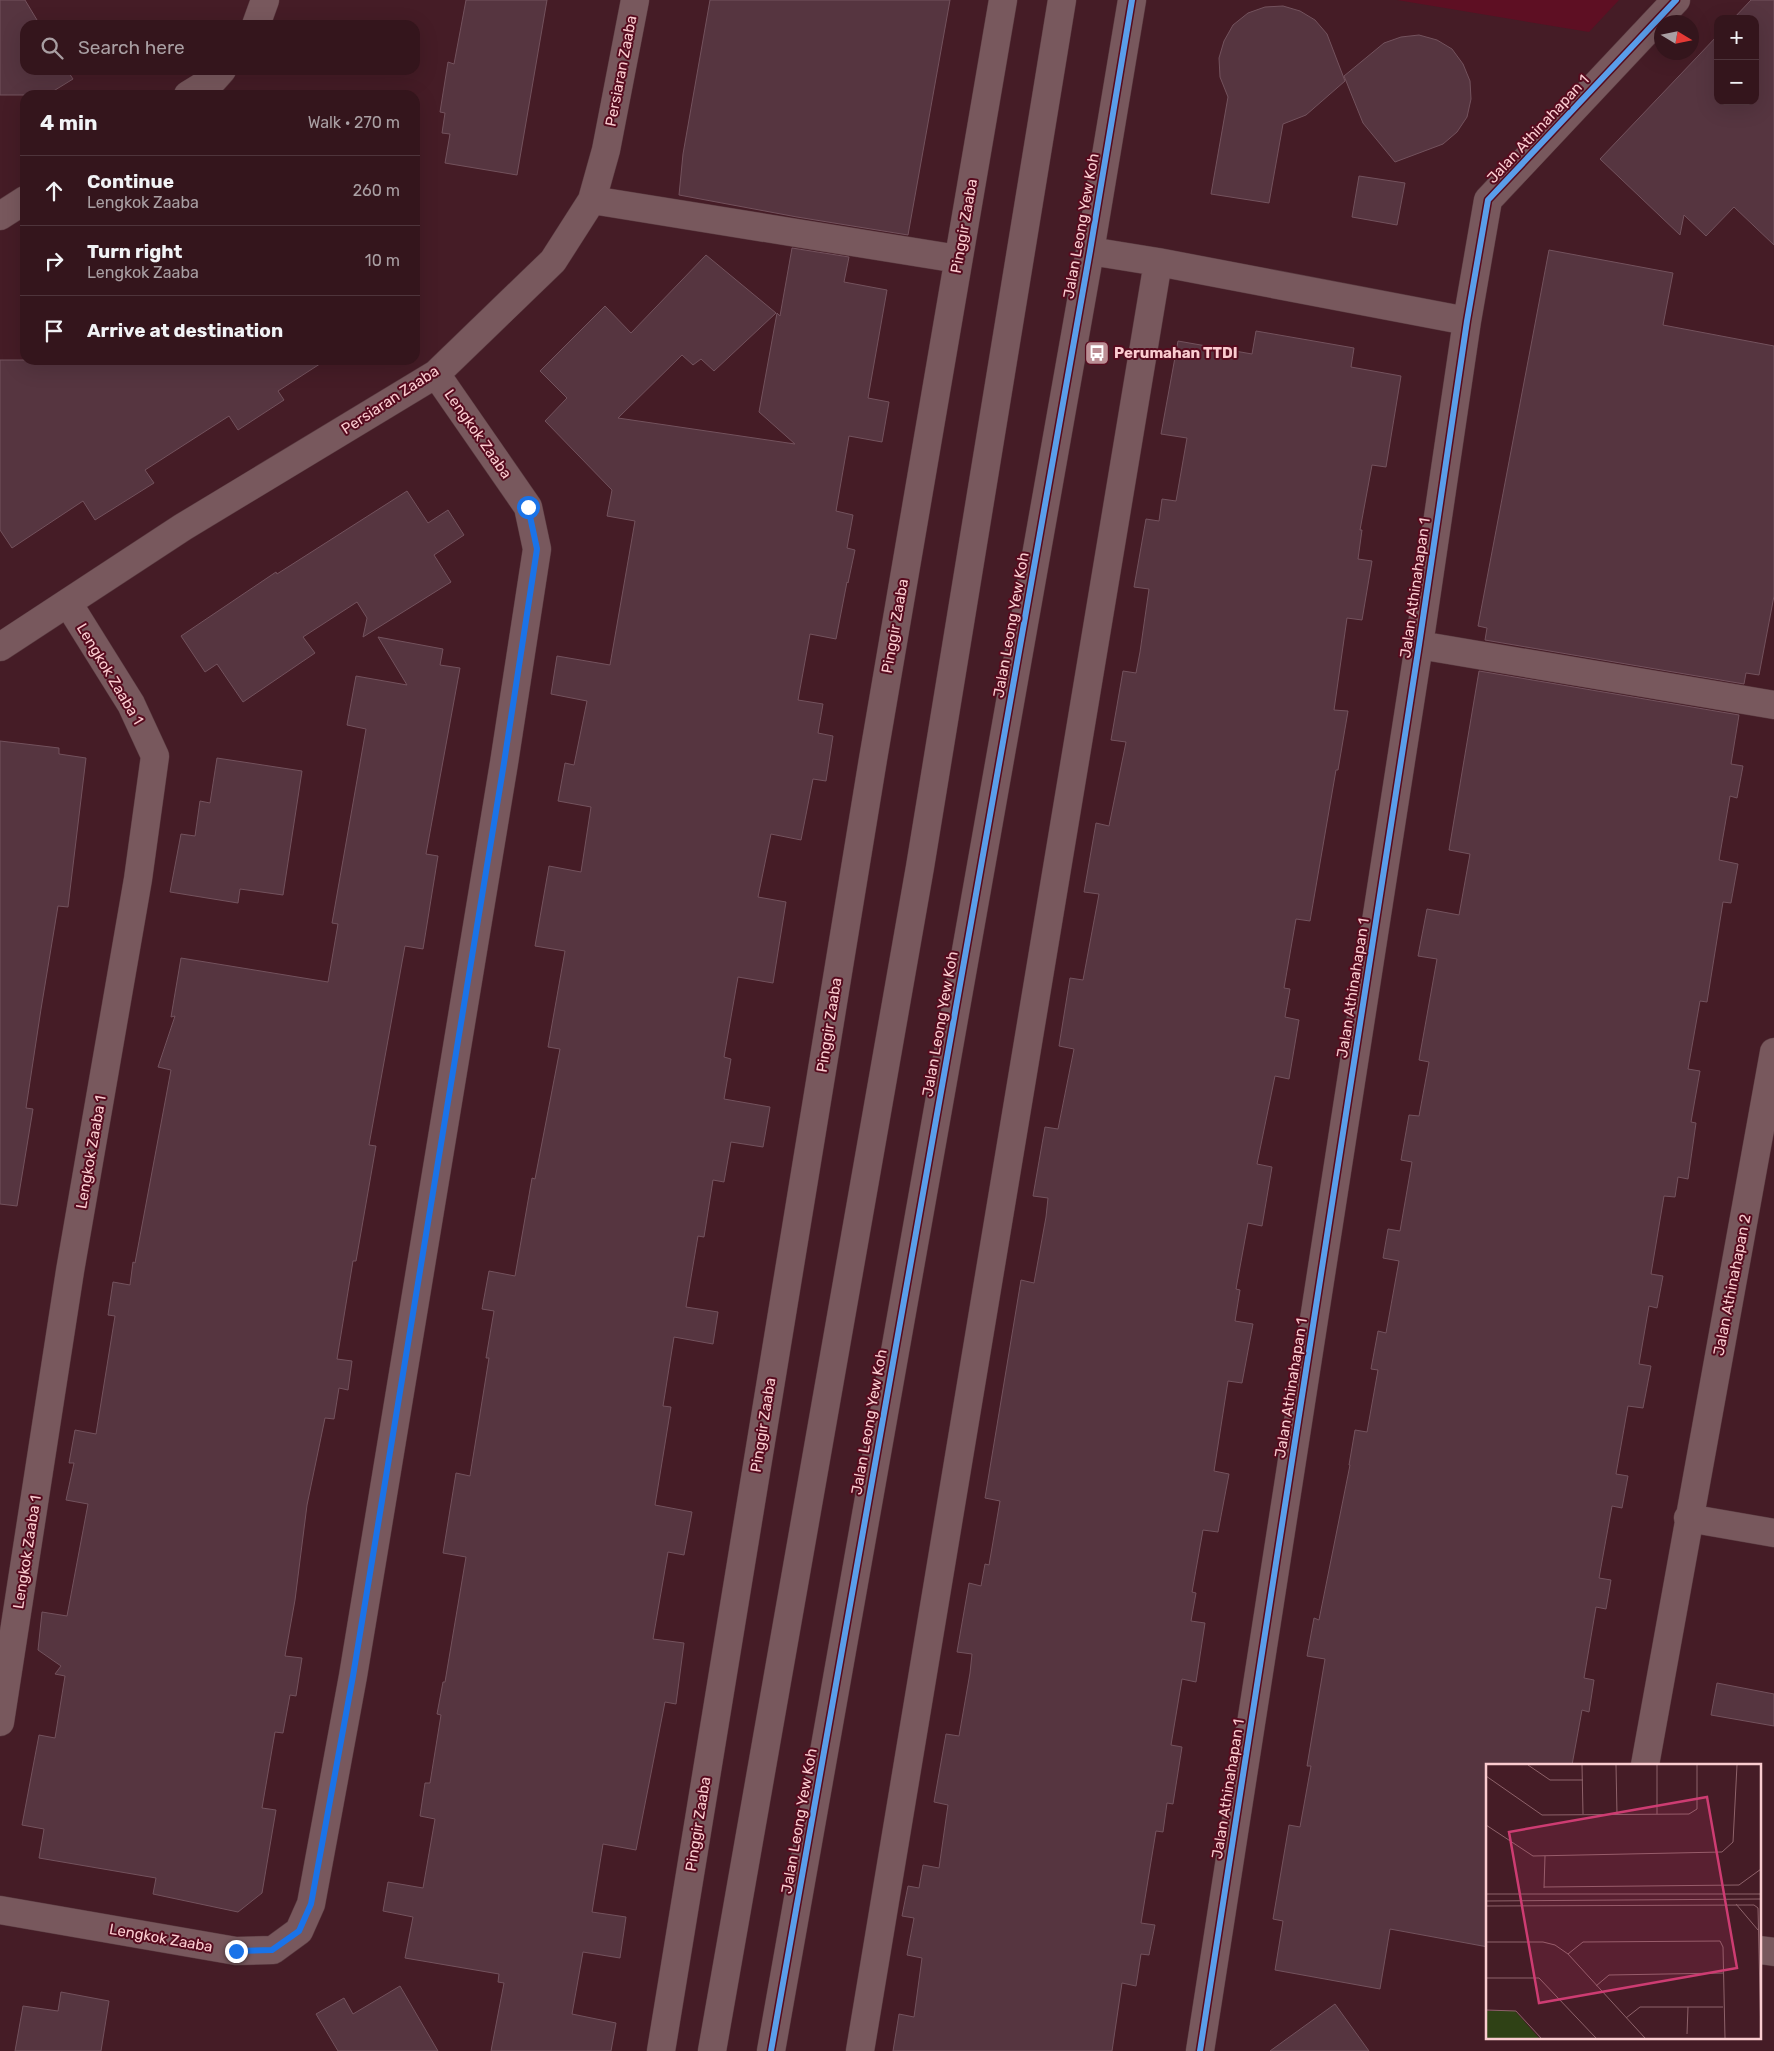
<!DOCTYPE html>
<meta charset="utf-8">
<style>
:root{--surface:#34151c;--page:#3c1e25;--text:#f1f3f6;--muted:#a99fa3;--line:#4e343b}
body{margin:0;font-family:Rubik,sans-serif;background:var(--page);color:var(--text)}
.controls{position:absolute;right:15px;top:15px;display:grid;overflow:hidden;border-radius:10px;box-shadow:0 5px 20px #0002}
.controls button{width:45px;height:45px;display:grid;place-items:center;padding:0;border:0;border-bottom:1px solid var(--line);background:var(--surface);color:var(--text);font:25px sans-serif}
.compass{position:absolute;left:1654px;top:15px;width:45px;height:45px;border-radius:50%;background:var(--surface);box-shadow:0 5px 20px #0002;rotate:100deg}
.stop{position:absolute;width:15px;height:15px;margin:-11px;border:4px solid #1a73e8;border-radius:50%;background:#fff}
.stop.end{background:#1a73e8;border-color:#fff;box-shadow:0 1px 5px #0008}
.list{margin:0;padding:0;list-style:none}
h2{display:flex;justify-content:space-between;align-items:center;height:65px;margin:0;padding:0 20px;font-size:21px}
h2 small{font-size:16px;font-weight:400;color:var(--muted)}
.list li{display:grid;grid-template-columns:32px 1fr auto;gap:15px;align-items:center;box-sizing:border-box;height:70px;padding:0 20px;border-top:1px solid var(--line)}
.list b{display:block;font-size:19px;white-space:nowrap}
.list p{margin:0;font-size:16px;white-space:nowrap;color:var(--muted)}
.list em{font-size:16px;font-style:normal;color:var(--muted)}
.icon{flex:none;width:28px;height:28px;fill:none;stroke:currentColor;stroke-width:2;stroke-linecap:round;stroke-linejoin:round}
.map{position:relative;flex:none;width:1774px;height:2051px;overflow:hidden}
.search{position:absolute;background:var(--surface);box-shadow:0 5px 20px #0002;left:20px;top:20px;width:400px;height:55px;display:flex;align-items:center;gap:12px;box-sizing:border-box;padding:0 18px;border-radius:15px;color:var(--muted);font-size:19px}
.panel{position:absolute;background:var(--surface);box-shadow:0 5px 20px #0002;left:20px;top:90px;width:400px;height:275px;border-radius:15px}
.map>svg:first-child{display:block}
</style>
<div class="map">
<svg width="1774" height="2051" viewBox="0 0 1774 2051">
<rect width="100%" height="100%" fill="#451c26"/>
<path fill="#5e0f23" d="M1397 0H1619L1589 32Z"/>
<path fill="#563540" stroke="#73525d" d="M0 0H25L40 25H25V70H67L73 79 47 95H0Z
M466 0H547L517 175 445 163 450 134 442 133 445 113 440 112 448 62 454 64Z
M710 0H950L908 235 797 217 679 195 683 154Z
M1751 0H1774V245L1734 207 1706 236 1684 215 1680 235 1600 159 1718 35V101H1755V19H1733Z
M1283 6 1300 11 1315 20 1327 34 1345 81 1306 115 1283 124 1269 203 1211 194 1228 97 1220 77 1219 58 1224 41 1233 25 1248 13 1265 7Z
M1419 35 1437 40 1452 49 1463 64 1470 81 1471 99 1467 117 1457 132 1443 144 1395 162 1363 123 1344 76 1384 43 1401 37Z
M1359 176 1405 183 1397 225 1352 217Z
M792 248 849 257 844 282 887 290 868 398 889 402 882 442 849 436 836 511 853 515 847 548 855 550 848 583 847 582 836 639 810 634 798 700 823 704 818 733 833 736 826 781 813 779 801 840 771 834 758 897 786 902 773 983 738 977 724 1057 731 1059 724 1099 770 1107 763 1147 731 1142 724 1182 713 1180 704 1237 698 1236 686 1307 718 1312 713 1344 674 1337 663 1406 671 1407 655 1505 692 1512 684 1555 668 1552 653 1639 684 1643 676 1704 665 1702 636 1850 603 1844 592 1912 626 1917 620 1958 583 1952 572 2014 616 2023 611 2051H491L504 1983 498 1982 499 1974 405 1958 413 1917 383 1911 388 1882 423 1888 435 1819 420 1816 425 1783H430L441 1715 437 1714 443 1682H445L466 1557 443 1553 456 1473 470 1476 489 1358H486L494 1311 482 1309 489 1271 515 1276 532 1178 535 1179 560 1049 548 1047 565 951 535 946 549 866 581 872 591 807 558 801 565 763 574 765 587 701 551 694 557 656 610 665 635 521 607 516 612 490 545 421 567 398 540 371 605 306 631 333 706 255 776 313 714 371 701 359 693 365 682 355 618 418 795 444 759 412 777 313 780 316Z
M1549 250 1673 273 1663 325 1774 346V596L1759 675 1746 673 1744 684 1485 640 1487 628 1478 626Z
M1256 331 1354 348 1351 367 1401 376 1386 467 1372 465 1360 530H1362L1358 559 1372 561 1362 620 1347 618 1334 710 1348 711 1338 770H1336L1310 921 1296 919 1284 988 1290 989 1285 1017 1299 1020 1289 1079 1275 1076 1257 1164 1272 1167 1262 1226 1248 1223 1236 1289 1240 1290 1235 1321 1253 1324 1242 1383 1228 1381 1214 1471 1229 1474 1218 1532 1203 1530 1192 1592 1196 1593 1191 1621 1205 1623 1196 1682 1182 1679 1171 1745 1182 1747 1173 1804 1167 1803 1163 1832 1156 1831 1141 1923 1155 1925 1149 1955 1141 1954 1136 1986 1122 1983 1112 2051H893L899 2014 914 2017 922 1958 907 1955 914 1918 902 1916 908 1886 919 1888 923 1865 939 1868 948 1805 934 1802 946 1734 959 1736 970 1673 972 1654 957 1652 969 1583 981 1586 985 1564 989 1565 1000 1501 985 1498 1021 1280 1034 1283 1046 1217 1048 1198 1033 1196 1045 1127 1058 1129 1074 1049 1059 1046 1070 978 1083 980 1099 894 1084 892 1096 823 1109 826 1126 742 1111 740 1123 671 1136 673 1140 652 1149 589 1134 587 1146 519 1159 521 1162 499 1176 501 1187 438 1161 434 1178 341 1252 354Z
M0 360H326L278 391 284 400 238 430 229 416 145 470 154 483 95 520 83 501 12 548 0 530Z
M407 491 428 523 448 510 464 535 434 555 451 582 363 637 367 618 357 602 303 637 315 653 243 702 217 664 205 672 181 636 276 572 277 574Z
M378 637 443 649 440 665 460 668 426 854 438 856 423 949 405 946 369 1145 376 1146 356 1261H353L337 1359 352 1361 348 1390 339 1388 334 1419 325 1418 307 1505 295 1600 285 1656 302 1658 296 1696 290 1695 283 1733 275 1732 262 1808 276 1810 262 1893 238 1912 153 1894 156 1878 39 1858 44 1829 22 1825 39 1735 55 1738 65 1676 55 1674 61 1666 38 1650 42 1612 67 1616 88 1504 66 1500 74 1463H69L75 1430 96 1434 115 1316 108 1315 113 1282 130 1285 133 1262 135 1263 171 1070 158 1067 175 1016 171 1017 181 958 328 982 338 924 332 923 366 729 347 725 356 676 407 685Z
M1479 671 1739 715 1731 764 1743 766 1737 798 1730 796 1719 860 1738 864 1731 903 1723 902 1707 1002 1700 1001 1688 1069 1700 1071 1691 1122 1696 1123 1688 1179 1678 1177 1675 1197 1664 1196 1651 1274 1663 1276 1657 1308 1649 1306 1639 1364 1651 1366 1643 1408 1628 1406 1616 1474 1628 1476 1622 1508 1612 1506 1599 1578 1611 1580 1606 1609 1596 1607 1584 1678 1594 1680 1589 1712 1582 1710 1572 1765H1488V1947L1390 1929 1380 1989 1275 1970 1283 1921 1273 1919 1289 1825 1300 1827 1311 1766H1307L1325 1659 1307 1656 1314 1618 1319 1620 1350 1465H1349L1355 1430 1367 1432 1378 1370 1371 1369 1378 1331 1386 1333 1399 1261 1383 1258 1388 1229 1400 1231 1412 1162 1401 1160 1409 1115 1419 1116 1429 1062 1419 1060 1437 959 1418 956 1427 909 1459 915 1470 854 1449 850Z
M0 741 59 748V754L86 758 68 907 58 906 41 1009 26 1108 33 1109 17 1206 0 1204Z
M217 758 302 771 283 895 240 889 238 903 170 892 181 834 195 836 200 801 210 803Z
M1717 1683 1774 1694V1726L1711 1715Z
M400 1986 438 2051H338L316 2014 344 1998 353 2014Z
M61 1992 109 2001 101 2051H15L23 2006 58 2011Z
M1335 2004 1369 2051H1270Z"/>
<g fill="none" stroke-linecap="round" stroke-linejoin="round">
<defs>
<path id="minor" d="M256 25 265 0
M188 95 214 79 222 70
M592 200 958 259
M0 216 25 200
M1090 251 1158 262 1467 321
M1419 645 1774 705
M0 647 183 527 436 374 553 261 592 200 606 150 635 0
M1688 1518 1774 1533
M0 1722 70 1271 138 879 155 756 131 704 68 603
M1645 1765 1774 1052
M0 1910 236 1951 273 1950 299 1931 311 1904 353 1676 504 763 537 549 528 507 436 374
M1760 1950 1774 1952
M661 2051 873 759 1003 0
M712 2051 920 867 1062 0
M771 2051 1090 251 1132 0
M860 2051 1158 262
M1200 2051 1419 645 1467 321 1488 200 1676 0"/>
</defs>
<use href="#minor" stroke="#5a3a40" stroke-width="29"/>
<use href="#minor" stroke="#78585d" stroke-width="28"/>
<defs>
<path id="cycleway" d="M771 2051 1090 251 1132 0
M1200 2051 1419 645 1467 321 1488 200 1676 0"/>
</defs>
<use href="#cycleway" stroke="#560b1e" stroke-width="9"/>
<use href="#cycleway" stroke="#5a9eea" stroke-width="6"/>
</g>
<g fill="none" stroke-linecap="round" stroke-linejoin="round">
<path stroke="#1a73e8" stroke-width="6" d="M236 1951 272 1950 299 1931 311 1904 353 1676 504 763 537 549 528 507"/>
</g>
<defs>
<symbol id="bus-square" viewBox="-11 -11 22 22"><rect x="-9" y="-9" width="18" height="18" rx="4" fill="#bb8e94" stroke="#560b1e"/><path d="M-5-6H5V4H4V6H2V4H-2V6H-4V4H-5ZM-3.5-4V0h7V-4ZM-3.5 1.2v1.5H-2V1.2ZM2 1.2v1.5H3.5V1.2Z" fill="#fff"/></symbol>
</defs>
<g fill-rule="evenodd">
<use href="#bus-square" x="1083" y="339" width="28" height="28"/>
</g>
<g text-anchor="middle" stroke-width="4" stroke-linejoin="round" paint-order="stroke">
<g font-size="15" fill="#fbccd0" stroke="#560b1e">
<text transform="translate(621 71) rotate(-79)" y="5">Persiaran Zaaba</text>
<text transform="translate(1538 129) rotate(-47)" y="5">Jalan Athinahapan 1</text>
<text transform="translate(964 226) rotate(-80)" y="5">Pinggir Zaaba</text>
<text transform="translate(1081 226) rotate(-80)" y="5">Jalan Leong Yew Koh</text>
<text transform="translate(390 400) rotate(-33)" y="5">Persiaran Zaaba</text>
<text transform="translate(478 434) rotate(55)" y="5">Lengkok Zaaba</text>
<text transform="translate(1415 588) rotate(-82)" y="5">Jalan Athinahapan 1</text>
<text transform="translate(1011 625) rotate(-80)" y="5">Jalan Leong Yew Koh</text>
<text transform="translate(895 626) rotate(-80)" y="5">Pinggir Zaaba</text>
<text transform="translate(110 674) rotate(59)" y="5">Lengkok Zaaba 1</text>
<text transform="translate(1353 988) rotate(-81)" y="5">Jalan Athinahapan 1</text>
<text transform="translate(940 1024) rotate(-80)" y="5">Jalan Leong Yew Koh</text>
<text transform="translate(829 1025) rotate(-81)" y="5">Pinggir Zaaba</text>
<text transform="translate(91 1152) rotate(-80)" y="5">Lengkok Zaaba 1</text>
<text transform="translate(1732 1285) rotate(-79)" y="5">Jalan Athinahapan 2</text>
<text transform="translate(1291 1388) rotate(-81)" y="5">Jalan Athinahapan 1</text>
<text transform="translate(869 1422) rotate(-80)" y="5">Jalan Leong Yew Koh</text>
<text transform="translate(763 1425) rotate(-81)" y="5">Pinggir Zaaba</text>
<text transform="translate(27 1552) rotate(-81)" y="5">Lengkok Zaaba 1</text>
<text transform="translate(1228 1789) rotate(-81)" y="5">Jalan Athinahapan 1</text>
<text transform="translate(799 1821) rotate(-80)" y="5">Jalan Leong Yew Koh</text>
<text transform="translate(698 1824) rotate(-81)" y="5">Pinggir Zaaba</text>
<text transform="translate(161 1938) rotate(10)" y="5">Lengkok Zaaba</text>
</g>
<g font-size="15" font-weight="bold" fill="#fbccd0" stroke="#560b1e" text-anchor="start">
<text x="1114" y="358">Perumahan TTDI</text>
</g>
</g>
<g transform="translate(1486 1764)">
<rect width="275" height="275" fill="#451c26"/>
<path d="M0 247H29L53 274H0Z" fill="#2f4115"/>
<path fill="none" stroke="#8e626a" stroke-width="1" d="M42 1 64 16H97M96 1 97 50M130 1 131 50M171 1V50M0 12 56 51 203 50 211 45V1M0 61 47 92 236 88 247 78 251 1M58 123 253 121 275 105M58 124 59 92M0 130H275M0 137 275 135M250 140 272 166M0 142 268 141 272 144 275 274M0 178H57L69 181 82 190 159 274M82 190 97 178 234 177 237 183 239 274M0 214H53L110 274M110 222 123 211 237 209M0 246 30 247 55 274M140 254 154 243H237M201 270 202 243"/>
<path fill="#cd3c72" fill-opacity="0.15" stroke="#cd3c72" stroke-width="2.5" d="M221 33 251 204 53 239 23 68Z"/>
<rect width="275" height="275" fill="none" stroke="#fbccd0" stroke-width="2.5"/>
</g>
</svg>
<div class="controls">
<button>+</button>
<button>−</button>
</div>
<svg class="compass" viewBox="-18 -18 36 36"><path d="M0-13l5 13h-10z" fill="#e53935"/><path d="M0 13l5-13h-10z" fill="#a99fa3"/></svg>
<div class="stop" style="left:528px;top:507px"></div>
<div class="stop end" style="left:236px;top:1951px"></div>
<div class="search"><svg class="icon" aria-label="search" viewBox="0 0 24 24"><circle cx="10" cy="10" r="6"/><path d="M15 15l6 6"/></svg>Search here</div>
<section class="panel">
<h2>4 min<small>Walk · 270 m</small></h2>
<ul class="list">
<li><svg class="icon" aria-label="ahead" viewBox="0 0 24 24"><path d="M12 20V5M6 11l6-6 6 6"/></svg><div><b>Continue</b><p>Lengkok Zaaba</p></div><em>260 m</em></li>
<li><svg class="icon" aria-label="right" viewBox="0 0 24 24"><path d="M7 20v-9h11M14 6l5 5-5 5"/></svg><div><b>Turn right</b><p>Lengkok Zaaba</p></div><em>10 m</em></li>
<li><svg class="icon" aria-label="arrive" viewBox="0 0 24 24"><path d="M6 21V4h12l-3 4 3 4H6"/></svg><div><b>Arrive at destination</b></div></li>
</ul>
</section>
</div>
